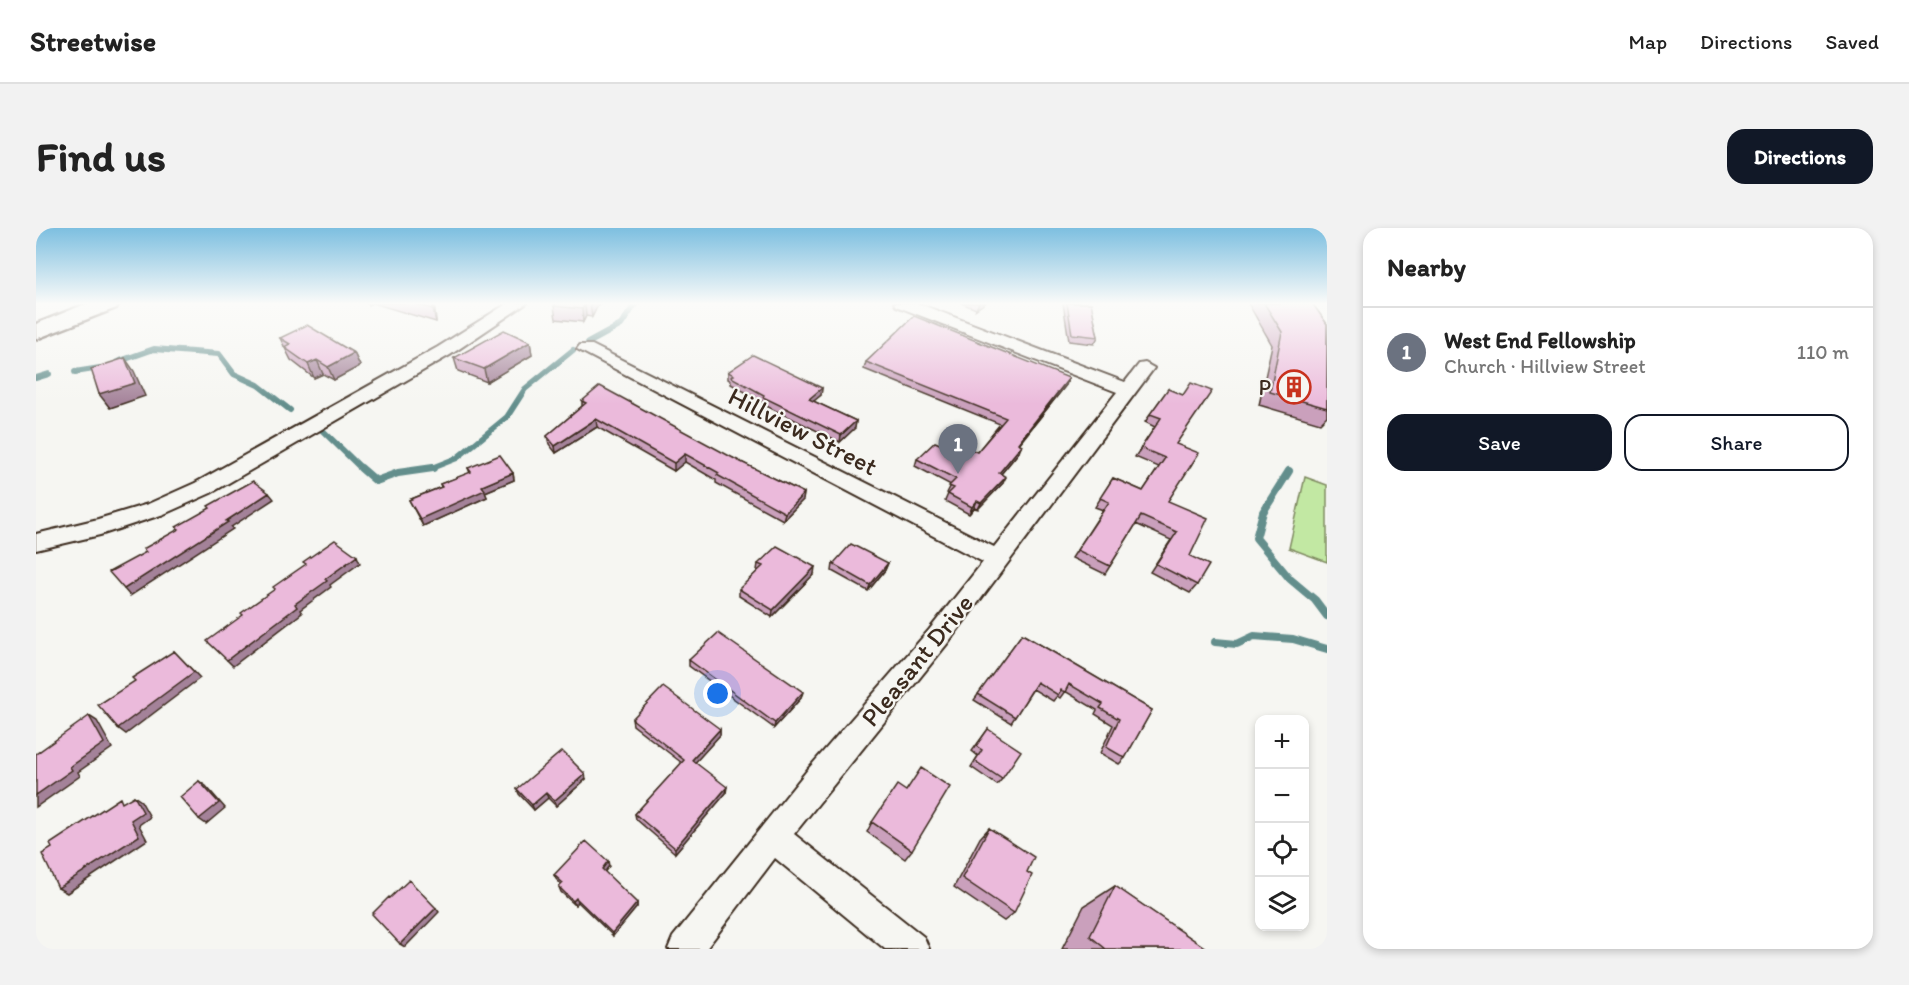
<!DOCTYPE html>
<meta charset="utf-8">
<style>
:root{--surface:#fff;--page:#f2f2f2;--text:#222;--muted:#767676;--line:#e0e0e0;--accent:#111827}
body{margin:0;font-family:Itim,sans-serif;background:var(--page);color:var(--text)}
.controls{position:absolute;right:18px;bottom:18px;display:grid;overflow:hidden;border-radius:12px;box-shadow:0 3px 9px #0003}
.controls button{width:54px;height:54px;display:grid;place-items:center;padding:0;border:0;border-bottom:2px solid var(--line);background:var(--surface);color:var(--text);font:30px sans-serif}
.you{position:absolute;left:682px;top:466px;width:21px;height:21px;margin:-15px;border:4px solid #fff;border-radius:50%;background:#1a73e8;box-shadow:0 0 0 9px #1a73e833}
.badge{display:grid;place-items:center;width:39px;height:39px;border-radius:50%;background:var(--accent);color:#fff;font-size:20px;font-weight:700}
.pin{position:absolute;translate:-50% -50px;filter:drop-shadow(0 2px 3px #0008)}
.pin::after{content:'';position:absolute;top:32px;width:21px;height:18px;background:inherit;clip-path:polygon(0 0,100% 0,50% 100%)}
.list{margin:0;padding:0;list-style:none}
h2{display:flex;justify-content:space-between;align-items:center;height:78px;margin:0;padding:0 24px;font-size:26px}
h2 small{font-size:20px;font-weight:400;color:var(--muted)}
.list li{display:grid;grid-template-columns:39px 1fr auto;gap:18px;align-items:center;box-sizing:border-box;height:90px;padding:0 24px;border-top:2px solid var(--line)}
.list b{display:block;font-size:22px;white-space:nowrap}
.list p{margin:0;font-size:20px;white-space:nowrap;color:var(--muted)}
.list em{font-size:20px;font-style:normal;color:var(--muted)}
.actions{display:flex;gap:12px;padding:18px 24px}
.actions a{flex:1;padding:14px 0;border:2px solid var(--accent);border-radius:18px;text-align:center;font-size:21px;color:var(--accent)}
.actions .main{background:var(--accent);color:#fff}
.icon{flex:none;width:33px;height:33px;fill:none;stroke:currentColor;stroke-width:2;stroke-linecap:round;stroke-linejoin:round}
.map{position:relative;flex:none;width:1291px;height:721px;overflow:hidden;border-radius:18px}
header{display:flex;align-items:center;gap:36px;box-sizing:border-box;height:84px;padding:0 30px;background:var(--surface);border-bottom:2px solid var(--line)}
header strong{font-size:28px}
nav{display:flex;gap:33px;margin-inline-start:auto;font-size:21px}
.intro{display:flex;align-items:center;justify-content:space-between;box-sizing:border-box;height:144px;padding:0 36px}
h1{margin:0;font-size:42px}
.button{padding:15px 27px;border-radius:18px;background:var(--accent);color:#fff;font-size:21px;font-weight:700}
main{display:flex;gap:36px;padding:0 36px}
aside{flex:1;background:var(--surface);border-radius:18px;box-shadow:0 3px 9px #0003}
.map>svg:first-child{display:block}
</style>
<header>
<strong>Streetwise</strong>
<nav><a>Map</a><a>Directions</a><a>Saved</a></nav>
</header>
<div class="intro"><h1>Find us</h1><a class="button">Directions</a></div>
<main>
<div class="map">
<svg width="1291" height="721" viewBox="0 0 1291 721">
<rect width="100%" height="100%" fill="#f6f6f2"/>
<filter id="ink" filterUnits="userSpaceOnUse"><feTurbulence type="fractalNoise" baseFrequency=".0167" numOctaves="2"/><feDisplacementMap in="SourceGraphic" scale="12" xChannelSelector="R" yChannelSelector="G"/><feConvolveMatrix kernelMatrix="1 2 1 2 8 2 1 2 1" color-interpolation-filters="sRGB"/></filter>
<g filter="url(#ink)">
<path fill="#c2e8a3" stroke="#7e8960" stroke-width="1.5" d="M1269 249 1291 257V334L1253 320Z"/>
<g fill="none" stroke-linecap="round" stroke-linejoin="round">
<path stroke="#638e8c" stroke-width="6" d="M552 115 585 97 600 75
M81 134 118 121 183 126 198 146 222 157 254 182
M39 144 64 140
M0 150 13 146
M284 200 326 241
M393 241 421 230 471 189 489 161 537 122"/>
<path stroke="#638e8c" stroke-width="8" d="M325 240 340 253 362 245 397 240
M1253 243 1227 284 1220 310 1254 351 1279 372 1291 388
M1179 414 1201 416 1218 408 1257 411 1291 421"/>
<defs>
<path id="street" d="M472 75H491L414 127 175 265 128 286 64 307 0 322V306L62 291 112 276 159 255 402 119Z
M858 75H881L1089 154 1103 136 1109 135 1118 140 911 416 758 606 888 709 893 721H849L739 630 670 721H632L637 709 773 540 893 402 947 334 541 121 544 117H556L958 319 1081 164 860 78Z"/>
<path id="secondary" d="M52 75H83L80 80 0 111V96Z"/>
</defs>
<use href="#street" stroke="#3b2a1e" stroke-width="4"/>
<use href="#secondary" stroke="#3b2a1e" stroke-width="5"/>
<use href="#street" fill="#f6f6f2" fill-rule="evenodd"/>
<use href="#secondary" fill="#f6f6f2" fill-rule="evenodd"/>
</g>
<path fill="#caa0bc" stroke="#3b2a1e" stroke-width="1.5" d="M332 75H398L400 94 337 75 333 77Z
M563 75 556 89 550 88 547 94 520 91 518 78Z
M925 75H949L940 81Z
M1027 75H1055L1062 109 1058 116 1033 113Z
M1212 75H1276L1291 96V188L1284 195 1223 177 1236 117Z
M244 110 318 125 324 138 298 152 287 146 278 150 255 132Z
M494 114 496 127 451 154 422 143 418 130Z
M830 134 1030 157 983 216V224L965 246 967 255 942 281 938 280 933 286 909 273 912 266 911 265 915 257 879 238 881 231 911 219 941 224 964 196 828 141Z
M692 144 786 160 785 167 777 173 820 193 819 200 804 214 726 176 727 174 695 156V153L692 151Z
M1132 161 1140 216 1132 273 1154 328 1161 357 1154 365 1114 344 1135 312 1100 296 1069 346 1036 330 1067 282 1059 279 1077 250 1107 263 1123 239 1099 229 1119 199 1109 194Z
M546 173 699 231 768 265 767 272 747 292 680 255V252L649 234 638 243 561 199 520 225 513 216 511 208 546 178Z
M432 240 477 245 478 252 449 264 451 269 387 298 373 272 405 259 404 256 434 245Z
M852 335 849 342 832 363 796 343 797 336Z
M722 336 778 346 736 389 703 368V361L722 343 721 342Z
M986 406 1116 482 1089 530 1083 536 1064 525 1077 497 1059 486 1061 482 1029 463 1024 470 1021 468 1017 473 997 461 975 495 938 472Z
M653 432 765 470 738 500 653 438Z
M596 491 684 501V507L659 534 690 565 639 625 600 591 599 586 646 535 597 497Z
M952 501 966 551 961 557 935 539 942 528 936 523Z
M550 551 520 578 512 570 498 582 483 566 481 561Z
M836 594 876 622 869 631 831 604Z
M953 600 978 685 968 693 918 659 944 610Z
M573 638 568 644 601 675V679L577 708 542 674 539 677 525 664 523 659 526 657 520 651 518 647Z
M1079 658 1171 721H1026L1048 678Z"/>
<path fill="#a48299" stroke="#3b2a1e" stroke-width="1.5" d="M396 75H398L400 94 397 81Z
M555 75H563L556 89 554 76Z
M943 75H949L940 81Z
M549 76 550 88 547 94 546 81Z
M494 114 496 127 451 154 448 141Z
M318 125 324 138 298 152 292 139Z
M89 130 98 143 109 168 74 180 63 166Z
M281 132 287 146 278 150 272 136Z
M1033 150 1030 157 978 222 982 215Z
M786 160 785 167 772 178 773 171Z
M560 191 561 199 520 225 519 218Z
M820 193 819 200 804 214 805 207Z
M986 217 983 224 960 252 963 245Z
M649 226V234L638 243V235Z
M477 245 478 252 449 264 451 269 387 298 384 291 446 258Z
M970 249 967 255 942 281 945 275Z
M233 265 238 271 195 299 197 301 94 368 88 361 190 293Z
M768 265 767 272 747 292 749 285Z
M941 273 938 280 933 286 936 279Z
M321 328 324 335 294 357 295 359 264 382 266 385 197 438 191 432 289 351Z
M852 335 849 342 832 363 834 357Z
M779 339 778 346 736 389 737 382Z
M138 423 164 450 90 506 82 500Z
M767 464 765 470 738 500 739 495Z
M53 488 61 493 76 520 42 544 44 548 0 579V567L34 539Z
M684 501V507L656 538V532Z
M549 546 550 551 520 578 518 573Z
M163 553 170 558 189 580 170 596 163 591Z
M691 559 690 565 639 625V620Z
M510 565 512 570 498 582 496 577Z
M98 568 105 573 114 589 103 597 111 612 31 665 22 660 95 592Z
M572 633 573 638 567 646 566 641Z
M540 670 542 674 539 677 537 673Z
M601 675V679L577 708 576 705Z
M400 680 403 684 369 719 364 716Z"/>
<path fill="#ebbadb" stroke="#3b2a1e" stroke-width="1.5" d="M375 75H396L397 81Z
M520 75H555L554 76H549L546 81 518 78Z
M1031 75H1055L1062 109 1036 106Z
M1228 75H1276L1291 96V180L1234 164 1246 104Z
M878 88 1033 150 982 215 986 217 963 245 970 249 945 275 941 273 936 279 912 266 918 260 913 258 920 251 881 231 899 214 911 219 917 213 941 224 970 190 830 134Z
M271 97 318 125 292 139 281 132 272 136 248 119 254 116 244 110Z
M468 102 494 114 448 141 418 130Z
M717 127 786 160 773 171 820 193 805 207 727 169 728 167 695 149 698 147 692 144Z
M89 130 99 155 63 166 55 141Z
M1155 155 1176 163 1140 216 1163 225 1132 273 1172 290 1154 328 1173 337 1161 357 1120 336 1141 304 1105 288 1074 338 1041 322 1073 274 1064 270 1077 250 1107 263 1129 230 1105 220 1125 190 1114 186 1132 161 1147 167Z
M564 158 699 231 768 265 749 285 681 247 683 245 649 226 638 235 560 191 519 218 511 208 550 175 546 173Z
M464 227 477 245 446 258 449 262 384 291 373 272 406 259 404 256 435 244 432 240Z
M217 253 233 265 190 293 192 294 88 361 73 344 110 324 107 321 143 301 140 299 174 280 172 278Z
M299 312 321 328 289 351 291 353 259 376 261 379 191 432 171 413 207 387 205 385 239 361 237 359 270 336 267 334Z
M815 316 852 335 834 357 797 336Z
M741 318 779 339 737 382 703 361 727 338 722 336Z
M682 405 767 464 739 495 653 432Z
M986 406 1116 482 1089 530 1070 519 1083 491 1064 480 1067 476 1033 456 1029 464 1025 462 1022 467 1001 454 979 489 942 466Z
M138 423 158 444 82 500 62 477 99 453 96 450Z
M627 459 684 501 656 532 691 559 639 620 599 586 648 532 596 491Z
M53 488 68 515 34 539 36 542 0 567V526Z
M952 501 985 523 966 551 939 533 946 522 940 518Z
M526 523 549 546 518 573 510 565 496 577 481 561Z
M885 540 914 559 876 622 836 594 861 557 870 563Z
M163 553 183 575 163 591 144 569Z
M98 568 107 584 95 592 103 608 22 660 6 626 16 620 14 616 84 570 86 575Z
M953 600 998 629 991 644 996 647 978 685 926 650Z
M550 613 572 633 566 641 601 675 576 705 540 670 537 673 523 659 527 655 518 647Z
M373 652 400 680 364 716 336 686 353 669 354 670Z
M1079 658 1171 721H1070L1054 708Z"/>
</g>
<linearGradient id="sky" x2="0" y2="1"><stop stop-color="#7dbfe0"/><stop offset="0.43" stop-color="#fbfbf9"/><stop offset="1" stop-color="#fbfbf9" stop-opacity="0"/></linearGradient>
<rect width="1291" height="176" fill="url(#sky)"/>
<defs>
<symbol id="building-ring" viewBox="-11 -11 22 22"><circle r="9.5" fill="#f6f6f2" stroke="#c8321e" stroke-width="1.5"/><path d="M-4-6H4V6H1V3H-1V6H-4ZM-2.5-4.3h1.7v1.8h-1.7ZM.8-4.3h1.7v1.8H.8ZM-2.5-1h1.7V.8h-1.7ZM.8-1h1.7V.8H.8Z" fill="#c8321e"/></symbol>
</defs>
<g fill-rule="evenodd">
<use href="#building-ring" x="1239" y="140" width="38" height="38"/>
</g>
<g text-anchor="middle" stroke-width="4.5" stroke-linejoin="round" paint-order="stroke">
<g font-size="22" fill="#3b2a1e" stroke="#f6f6f2" text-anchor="end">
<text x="1235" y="167">P</text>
</g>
<g font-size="26" fill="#3b2a1e" stroke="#f6f6f2">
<text transform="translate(767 203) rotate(27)" y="9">Hillview Street</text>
<text transform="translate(881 432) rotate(-51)" y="9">Pleasant Drive</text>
</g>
</g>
</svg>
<div class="controls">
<button>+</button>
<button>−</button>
<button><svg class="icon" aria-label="locate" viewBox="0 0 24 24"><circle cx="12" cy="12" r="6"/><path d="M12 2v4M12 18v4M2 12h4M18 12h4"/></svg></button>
<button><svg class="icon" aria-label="layers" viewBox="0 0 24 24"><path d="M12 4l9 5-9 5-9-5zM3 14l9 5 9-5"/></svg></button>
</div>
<div class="you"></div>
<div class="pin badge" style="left:922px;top:246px;background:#6b7280">1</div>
</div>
<aside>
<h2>Nearby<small></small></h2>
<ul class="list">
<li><span class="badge" style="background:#6b7280">1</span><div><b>West End Fellowship</b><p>Church · Hillview Street</p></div><em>110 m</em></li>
</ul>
<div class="actions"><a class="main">Save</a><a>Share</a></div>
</aside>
</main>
